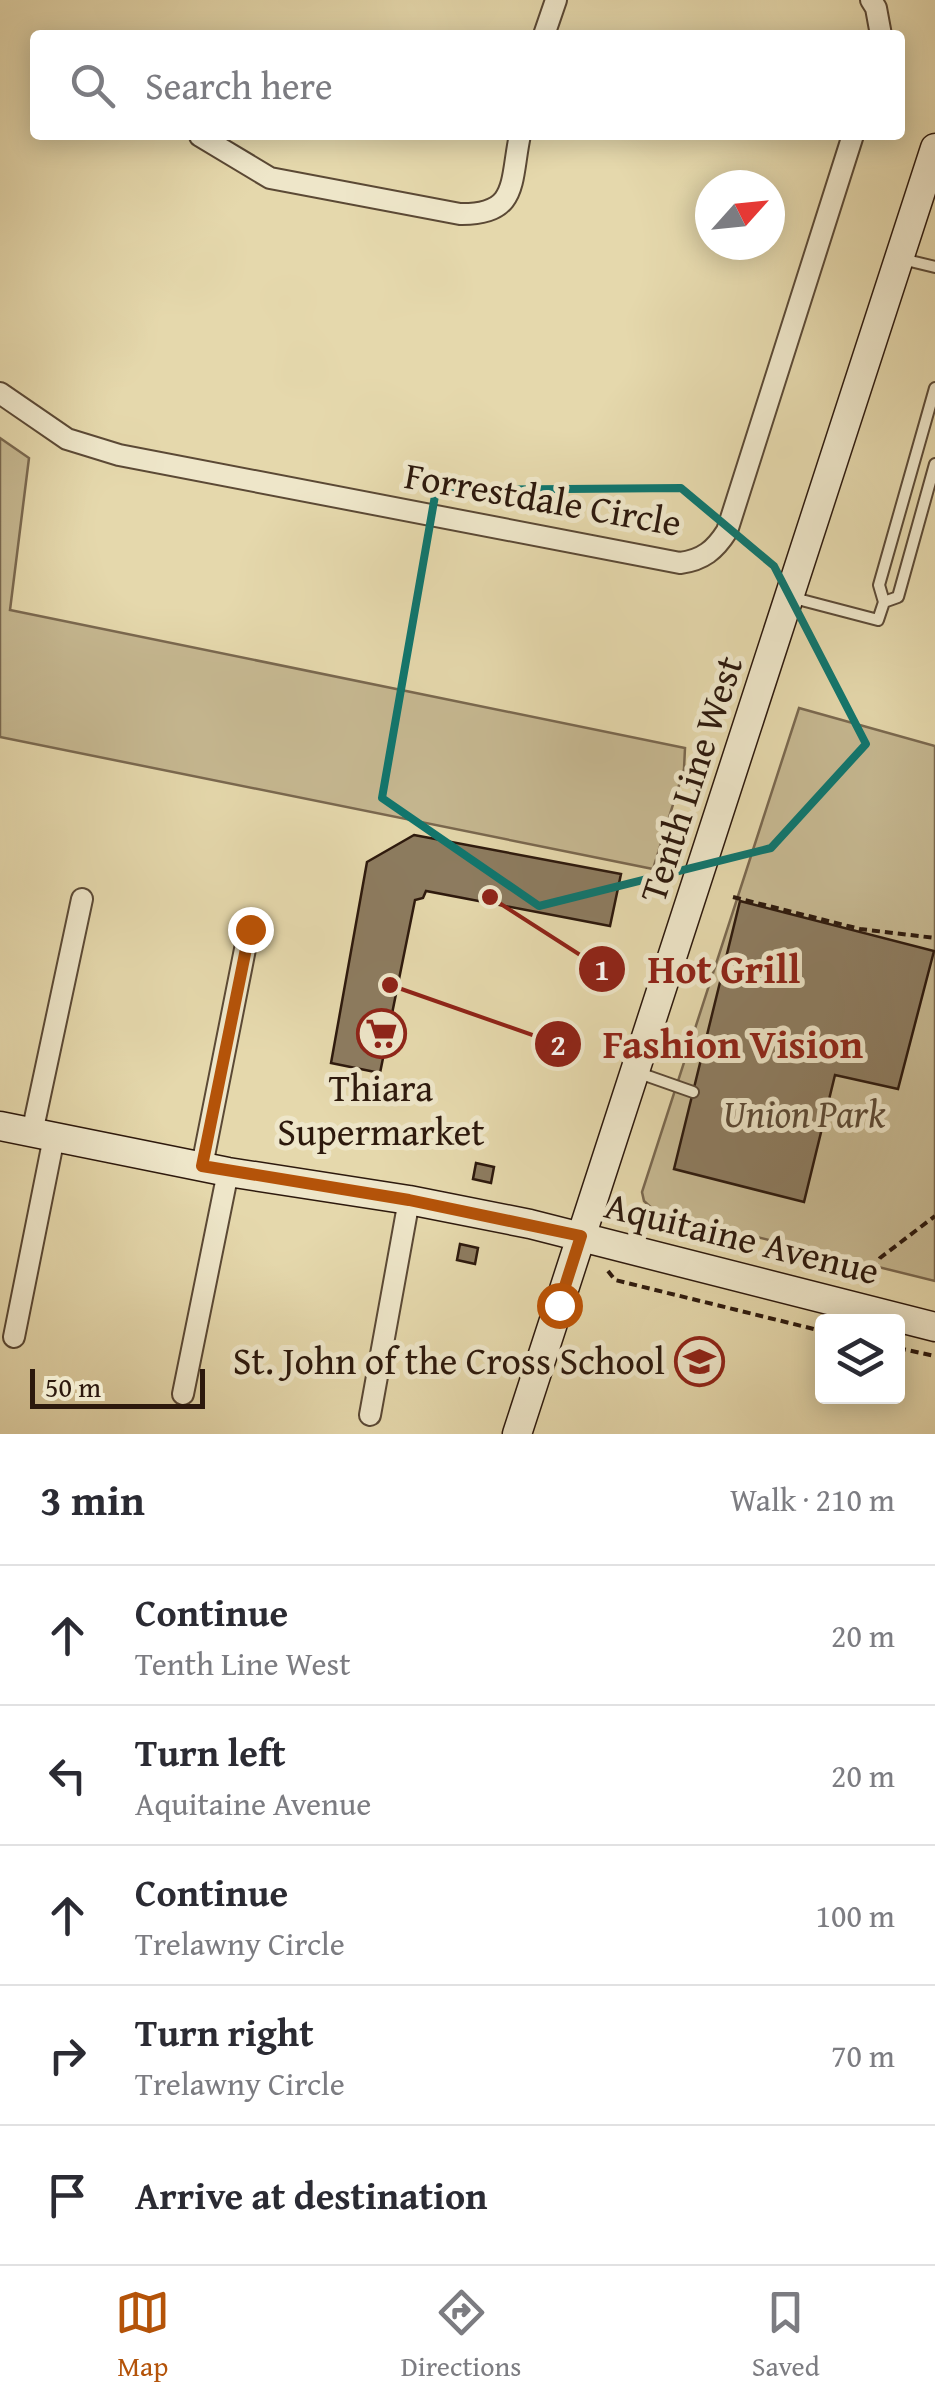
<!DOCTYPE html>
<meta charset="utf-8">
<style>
:root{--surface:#fff;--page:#f2f2f3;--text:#2b2b33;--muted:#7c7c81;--line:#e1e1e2;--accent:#b45309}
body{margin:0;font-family:"Gentium Book Plus",serif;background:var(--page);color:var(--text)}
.controls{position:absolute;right:30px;bottom:30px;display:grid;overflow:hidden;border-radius:10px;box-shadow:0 5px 25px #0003}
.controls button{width:90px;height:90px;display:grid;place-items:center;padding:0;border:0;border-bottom:2px solid var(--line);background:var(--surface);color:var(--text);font:50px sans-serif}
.compass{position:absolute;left:695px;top:170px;width:90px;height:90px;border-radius:50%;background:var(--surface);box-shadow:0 5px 25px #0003;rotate:63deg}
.scale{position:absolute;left:30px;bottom:25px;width:175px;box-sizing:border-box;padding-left:10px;border:5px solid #2d190d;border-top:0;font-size:28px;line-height:35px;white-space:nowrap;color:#2d190d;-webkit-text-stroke:8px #eee6c9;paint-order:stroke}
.stop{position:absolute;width:30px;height:30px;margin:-22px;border:8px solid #b45309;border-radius:50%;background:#fff}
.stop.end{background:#b45309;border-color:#fff;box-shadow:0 2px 10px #0008}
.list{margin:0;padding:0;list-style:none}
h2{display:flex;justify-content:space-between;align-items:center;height:130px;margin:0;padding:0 40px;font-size:42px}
h2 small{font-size:32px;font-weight:400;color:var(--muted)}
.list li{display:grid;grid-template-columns:65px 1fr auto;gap:30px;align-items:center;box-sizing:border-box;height:140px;padding:0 40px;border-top:2px solid var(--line)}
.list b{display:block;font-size:38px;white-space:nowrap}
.list p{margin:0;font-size:32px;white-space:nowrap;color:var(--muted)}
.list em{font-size:32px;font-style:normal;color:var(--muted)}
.icon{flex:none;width:55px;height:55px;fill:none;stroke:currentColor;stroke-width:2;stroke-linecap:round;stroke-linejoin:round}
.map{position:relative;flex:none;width:935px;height:1434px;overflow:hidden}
.search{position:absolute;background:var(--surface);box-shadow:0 5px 25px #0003;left:30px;right:30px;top:30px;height:110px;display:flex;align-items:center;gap:25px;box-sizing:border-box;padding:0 35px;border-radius:10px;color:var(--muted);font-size:38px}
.sheet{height:830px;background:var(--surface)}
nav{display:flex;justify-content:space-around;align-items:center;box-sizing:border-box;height:140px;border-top:2px solid var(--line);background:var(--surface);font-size:28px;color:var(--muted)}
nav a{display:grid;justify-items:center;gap:5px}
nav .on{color:var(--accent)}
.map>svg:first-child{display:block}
</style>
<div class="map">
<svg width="935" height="1434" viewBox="0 0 935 1434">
<rect width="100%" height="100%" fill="#e5d8ac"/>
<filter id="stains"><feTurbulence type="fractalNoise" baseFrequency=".002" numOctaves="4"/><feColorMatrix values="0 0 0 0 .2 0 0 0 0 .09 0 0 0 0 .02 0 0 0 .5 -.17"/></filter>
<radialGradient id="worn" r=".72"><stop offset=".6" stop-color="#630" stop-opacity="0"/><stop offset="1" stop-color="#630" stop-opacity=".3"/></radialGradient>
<path fill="#c6b891" stroke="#7a684f" stroke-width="2.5" d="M0 438 29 458 10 610 685 748 684 769 653 869 0 737Z
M799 708 935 746V1281L656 1212 644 1201 642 1192Z"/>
<path fill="#8d7c60" stroke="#2d190d" stroke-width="2.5" d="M414 835 621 874 610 926 426 891 423 898 415 900 380 1073 331 1063 367 862Z
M740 901 934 951 898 1089 835 1075 804 1202 674 1169Z
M476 1163 494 1167 491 1183 473 1179Z
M460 1244 478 1248 475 1264 457 1260Z"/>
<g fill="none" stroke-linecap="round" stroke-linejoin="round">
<defs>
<path id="lane" d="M902 259 935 267
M790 597 878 620 884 602 898 597 935 464
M884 602 879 585 935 388
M639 1073 693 1092"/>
<path id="street" d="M871 0 876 8 881 35
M544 35 556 0
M200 136 270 178 460 214C519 215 510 182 520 135
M0 393 67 439 119 455 680 563C703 560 715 550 727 531L853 135
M32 1133 82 899
M202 1166 249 929
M14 1337 54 1137
M183 1394 228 1172
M370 1415 409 1200"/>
<path id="secondary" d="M0 1126 228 1172 409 1200 530 1224 935 1327
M517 1434 935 148"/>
</defs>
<use href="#lane" stroke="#5b4935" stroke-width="14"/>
<use href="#street" stroke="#5b4935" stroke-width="24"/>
<use href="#secondary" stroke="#2d190d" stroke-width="31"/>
<path stroke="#2d190d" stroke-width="4" stroke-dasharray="8 5" stroke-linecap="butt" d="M733 897 860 929 935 938
M873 1270 880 1258 935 1216
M608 1271 615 1280 822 1331
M898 1348 935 1356"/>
<use href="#lane" stroke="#eee6c9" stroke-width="10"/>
<use href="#street" stroke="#eee6c9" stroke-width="20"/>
<use href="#secondary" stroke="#eee6c9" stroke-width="28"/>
</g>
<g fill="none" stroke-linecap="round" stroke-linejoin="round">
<path stroke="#b45309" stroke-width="12" d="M250 929 202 1166 409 1200 581 1236 559 1305"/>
</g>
<path fill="none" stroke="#0f766e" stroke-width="8" stroke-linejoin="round" d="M681 488 774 566 866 744 771 848 539 906 382 798 436 490Z"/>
<defs>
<symbol id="supermarket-ring" viewBox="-11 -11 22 22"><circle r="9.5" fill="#eee6c9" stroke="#8f2418" stroke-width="1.5"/><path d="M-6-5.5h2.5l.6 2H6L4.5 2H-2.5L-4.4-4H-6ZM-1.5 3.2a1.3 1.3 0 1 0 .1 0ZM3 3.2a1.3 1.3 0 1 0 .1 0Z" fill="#8f2418"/></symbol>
<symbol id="school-ring" viewBox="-11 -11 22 22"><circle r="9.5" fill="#eee6c9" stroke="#8f2418" stroke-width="1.5"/><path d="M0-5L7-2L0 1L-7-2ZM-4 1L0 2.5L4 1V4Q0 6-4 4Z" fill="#8f2418"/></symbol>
</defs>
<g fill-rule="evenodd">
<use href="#supermarket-ring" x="354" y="1006" width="55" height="55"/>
<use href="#school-ring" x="672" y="1334" width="55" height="55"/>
</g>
<g text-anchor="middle" stroke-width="10" stroke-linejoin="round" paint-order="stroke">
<g font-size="38" fill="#2d190d" stroke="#eee6c9">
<text transform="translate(543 499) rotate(10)" y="13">Forrestdale Circle</text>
<text transform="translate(691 779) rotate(-72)" y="13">Tenth Line West</text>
<text transform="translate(742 1238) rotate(14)" y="13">Aquitaine Avenue</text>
</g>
<g font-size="38" fill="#2d190d" stroke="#eee6c9">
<text x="381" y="1101">Thiara<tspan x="381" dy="44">Supermarket</tspan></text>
<text x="665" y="1374" text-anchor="end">St. John of the Cross School</text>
</g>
<g font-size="38" font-style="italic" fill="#5b4935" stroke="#eee6c9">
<text x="804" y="1127">Union Park</text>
</g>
</g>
<path fill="none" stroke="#8f2418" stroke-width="4" d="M490 897L602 969M390 985L558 1044"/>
<g fill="#8f2418" stroke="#eee6c9" stroke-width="4">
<circle cx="490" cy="897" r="10"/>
<circle cx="390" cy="985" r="10"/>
<circle cx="602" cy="969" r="25"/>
<circle cx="558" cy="1044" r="25"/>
</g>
<g font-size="30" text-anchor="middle" font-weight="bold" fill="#fff">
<text x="602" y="980">1</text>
<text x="558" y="1055">2</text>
</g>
<g font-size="40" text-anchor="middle" font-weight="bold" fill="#8f2418" stroke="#eee6c9" stroke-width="10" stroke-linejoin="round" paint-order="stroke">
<text x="724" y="983">Hot Grill</text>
<text x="733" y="1058">Fashion Vision</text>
</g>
<rect width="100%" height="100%" filter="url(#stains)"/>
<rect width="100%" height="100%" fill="url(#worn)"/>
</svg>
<div class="controls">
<button><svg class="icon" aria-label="layers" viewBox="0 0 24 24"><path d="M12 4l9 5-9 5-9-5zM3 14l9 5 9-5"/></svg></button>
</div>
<svg class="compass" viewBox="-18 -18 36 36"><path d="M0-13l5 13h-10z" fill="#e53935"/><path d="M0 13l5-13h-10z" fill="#7c7c81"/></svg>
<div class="scale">50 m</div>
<div class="stop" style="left:559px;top:1305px"></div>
<div class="stop end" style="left:250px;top:929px"></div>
<div class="search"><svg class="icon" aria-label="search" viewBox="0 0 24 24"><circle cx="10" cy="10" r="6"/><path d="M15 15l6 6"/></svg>Search here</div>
</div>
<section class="sheet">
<h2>3 min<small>Walk · 210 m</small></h2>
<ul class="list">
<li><svg class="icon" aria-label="ahead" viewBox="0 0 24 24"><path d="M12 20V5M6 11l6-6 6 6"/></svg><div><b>Continue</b><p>Tenth Line West</p></div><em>20 m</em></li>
<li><svg class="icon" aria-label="left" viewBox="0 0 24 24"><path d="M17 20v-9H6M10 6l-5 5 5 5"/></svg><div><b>Turn left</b><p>Aquitaine Avenue</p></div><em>20 m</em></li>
<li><svg class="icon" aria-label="ahead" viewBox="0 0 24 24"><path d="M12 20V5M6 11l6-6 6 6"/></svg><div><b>Continue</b><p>Trelawny Circle</p></div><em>100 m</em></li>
<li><svg class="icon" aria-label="right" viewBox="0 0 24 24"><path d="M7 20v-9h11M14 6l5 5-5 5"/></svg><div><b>Turn right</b><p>Trelawny Circle</p></div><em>70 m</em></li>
<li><svg class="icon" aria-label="arrive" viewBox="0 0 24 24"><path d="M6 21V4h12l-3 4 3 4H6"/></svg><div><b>Arrive at destination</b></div></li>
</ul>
</section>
<nav>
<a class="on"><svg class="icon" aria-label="map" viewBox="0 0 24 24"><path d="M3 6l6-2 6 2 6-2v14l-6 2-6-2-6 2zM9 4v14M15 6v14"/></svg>Map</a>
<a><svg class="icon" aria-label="directions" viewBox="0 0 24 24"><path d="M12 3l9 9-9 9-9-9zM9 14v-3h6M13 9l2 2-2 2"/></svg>Directions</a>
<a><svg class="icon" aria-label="saved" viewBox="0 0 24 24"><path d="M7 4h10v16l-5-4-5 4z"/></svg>Saved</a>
</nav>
